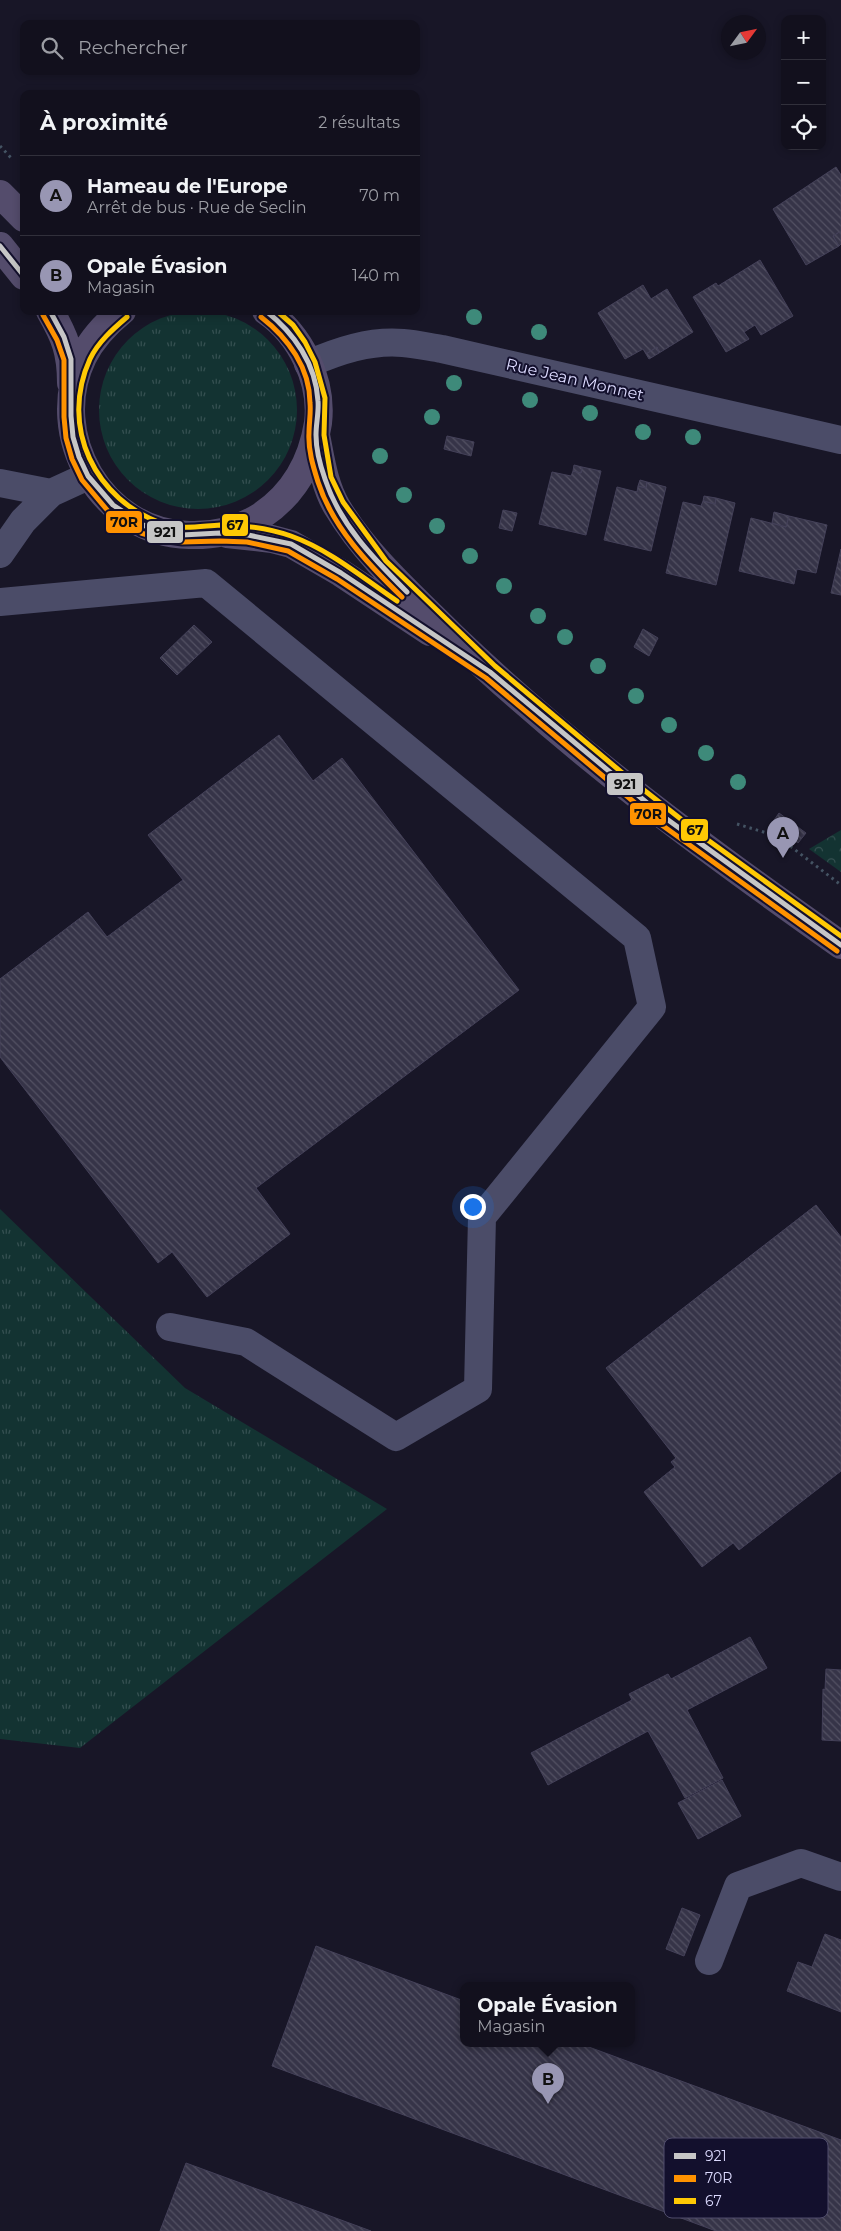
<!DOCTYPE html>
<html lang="fr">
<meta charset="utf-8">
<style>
:root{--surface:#12101d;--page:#1f1e2a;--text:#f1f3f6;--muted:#9c9da4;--line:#31303b;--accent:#9896b3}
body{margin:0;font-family:Montserrat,sans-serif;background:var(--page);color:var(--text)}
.controls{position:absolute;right:15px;top:15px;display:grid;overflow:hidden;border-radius:10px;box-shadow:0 2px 8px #0003}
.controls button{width:45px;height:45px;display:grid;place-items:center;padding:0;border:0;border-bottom:1px solid var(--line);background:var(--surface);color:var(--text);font:25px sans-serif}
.compass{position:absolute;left:721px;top:15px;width:45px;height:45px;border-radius:50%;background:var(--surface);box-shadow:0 2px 8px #0003;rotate:57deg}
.you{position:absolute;left:472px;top:1206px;width:18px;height:18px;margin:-12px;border:4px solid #fff;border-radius:50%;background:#1a73e8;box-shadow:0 0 0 8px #1a73e833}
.badge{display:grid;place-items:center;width:32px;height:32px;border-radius:50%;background:var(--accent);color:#111;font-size:16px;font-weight:700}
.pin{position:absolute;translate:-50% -41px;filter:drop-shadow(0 1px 2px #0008)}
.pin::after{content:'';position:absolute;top:26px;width:18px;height:15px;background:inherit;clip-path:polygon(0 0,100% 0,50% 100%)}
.popup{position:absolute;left:460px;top:1982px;width:175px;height:65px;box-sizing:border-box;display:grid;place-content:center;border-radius:10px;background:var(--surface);filter:drop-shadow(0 1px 4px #0005);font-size:16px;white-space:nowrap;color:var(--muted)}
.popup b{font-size:19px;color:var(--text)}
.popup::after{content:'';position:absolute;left:50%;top:100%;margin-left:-10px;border:10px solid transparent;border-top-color:var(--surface)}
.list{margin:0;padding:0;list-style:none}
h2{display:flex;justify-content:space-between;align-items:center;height:65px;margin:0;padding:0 20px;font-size:21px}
h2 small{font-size:16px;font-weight:400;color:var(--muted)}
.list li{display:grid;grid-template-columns:32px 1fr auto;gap:15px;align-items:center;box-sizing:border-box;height:80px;padding:0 20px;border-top:1px solid var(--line)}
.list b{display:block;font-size:19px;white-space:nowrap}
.list p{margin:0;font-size:16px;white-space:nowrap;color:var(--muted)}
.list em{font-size:16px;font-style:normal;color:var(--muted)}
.icon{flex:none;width:28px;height:28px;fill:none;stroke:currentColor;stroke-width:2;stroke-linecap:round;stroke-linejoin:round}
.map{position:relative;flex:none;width:841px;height:2231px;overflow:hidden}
.search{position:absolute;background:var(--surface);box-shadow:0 2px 8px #0003;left:20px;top:20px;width:400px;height:55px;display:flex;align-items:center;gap:12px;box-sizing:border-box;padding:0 18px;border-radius:10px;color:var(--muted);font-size:19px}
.panel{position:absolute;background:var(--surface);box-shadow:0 2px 8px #0003;left:20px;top:90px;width:400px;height:225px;border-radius:10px}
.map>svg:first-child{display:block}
</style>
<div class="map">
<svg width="841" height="2231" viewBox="0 0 841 2231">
<defs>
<pattern id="grass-tufts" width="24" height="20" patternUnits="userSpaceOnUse" patternTransform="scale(1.25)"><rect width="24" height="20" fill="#133332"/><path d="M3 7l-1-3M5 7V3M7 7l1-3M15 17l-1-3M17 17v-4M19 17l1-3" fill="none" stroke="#355051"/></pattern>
<pattern id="park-crowns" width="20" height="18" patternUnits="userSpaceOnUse" patternTransform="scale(1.25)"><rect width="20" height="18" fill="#133332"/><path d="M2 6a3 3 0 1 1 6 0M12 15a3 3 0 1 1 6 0" fill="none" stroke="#355051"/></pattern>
<pattern id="building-back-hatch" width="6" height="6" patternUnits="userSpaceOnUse" patternTransform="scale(1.25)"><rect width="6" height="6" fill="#363448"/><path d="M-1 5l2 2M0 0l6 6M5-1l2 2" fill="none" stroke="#535163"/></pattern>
</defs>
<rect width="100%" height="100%" fill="#181627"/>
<path fill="url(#grass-tufts)" d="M99 410a99 99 0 1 1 198 0a99 99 0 1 1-198 0Z
M0 1209 185 1388 387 1509 80 1748 0 1739Z"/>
<path fill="url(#park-crowns)" d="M841 830V872L809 849Z"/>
<path fill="url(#building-back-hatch)" stroke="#444159" d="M836 167 841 175V231L833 236 839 246 806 265 773 209Z
M841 231V244L839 246 833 236Z
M760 260 793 316 761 335 755 325 744 332 749 339 726 352 693 297 716 283 718 286Z
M643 285 651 299 667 289 693 332 659 353 657 347 646 354 643 349 625 359 598 313Z
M657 347 659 353 649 359 646 354Z
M447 436 474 442 471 456 444 449Z
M574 465 582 467 581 473 573 471Z
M582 467 601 471 586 535 539 524 552 472 571 476 573 471 581 473Z
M640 480 647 482 646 488 638 486Z
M647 482 666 487 651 551 604 540 617 487 637 492 638 486 646 488Z
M704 496 716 498 715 504 703 501Z
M716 498 735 503 716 585 666 573 683 502 701 506 703 501 715 504Z
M503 510 517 513 512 531 499 528Z
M774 512 789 516 786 527 772 523Z
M789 516 827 525 816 573 797 569 794 584 739 571 751 518 786 527Z
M841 549V595L831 593Z
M194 625 212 642 177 675 160 658Z
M643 629 658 638 649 656 634 647Z
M279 735 313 781 342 758 519 990 256 1188 290 1234 207 1297 172 1252 158 1263 0 1057V979L88 912 107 937 183 880 148 835Z
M779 813 806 833 798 843 772 823Z
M816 1205 841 1237V1471L739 1550 733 1543 702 1567 644 1492 675 1467 671 1462 676 1458 606 1368Z
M750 1637 767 1668 687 1710 723 1778 685 1798 648 1731 548 1785 531 1753 632 1700 629 1694 668 1674 671 1679Z
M826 1669 841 1670V1741L822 1740 823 1689 825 1690Z
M722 1780 741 1816 698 1839 678 1803Z
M682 1908 700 1915 684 1956 666 1949Z
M825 1934 841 1940V2012L787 1991 798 1962 812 1967Z
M316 1946 464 2001V2043H578L841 2140V2231H716L272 2066Z
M186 2163 371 2231H160Z"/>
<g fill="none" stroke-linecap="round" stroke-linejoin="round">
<path stroke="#445363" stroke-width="3" stroke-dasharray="2.5 4" stroke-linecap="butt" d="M0 146 13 160
M737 824 777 836 841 885"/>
<path stroke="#4b4c68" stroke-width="28" d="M308 364C338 351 370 340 403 343 416 344 429 347 442 349L841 440
M0 483 51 493
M0 554 23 521 51 493 88 476
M0 602 206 583 637 938 652 1007 482 1217 478 1389 396 1437 246 1342 170 1327
M709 1961 738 1886 801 1863 841 1877"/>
<path stroke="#544c6c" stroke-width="28" d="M0 194 24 218
M0 246 24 276
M50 311C65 337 71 352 71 383
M122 311C106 324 92 339 83 357 45 435 102 533 189 535 215 536 239 530 261 516 294 494 312 461 318 423 323 381 301 335 266 311
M316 435C321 460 324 485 337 507 367 557 411 595 452 636 572 751 706 850 841 945
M227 534 272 539 291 544 341 573 430 632"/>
<defs>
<path id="bus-1" d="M0 246 24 276
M50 311 64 337 71 359V416L73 437 79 457 88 476 113 505 145 526 163 532 182 535 220 533 248 535 291 544 341 573 490 672 664 817 841 945
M266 311C294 333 316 364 318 401 319 412 316 423 316 435 316 450 320 465 325 479 340 525 374 559 407 592"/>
<path id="bus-2" d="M43 315 57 340 64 360V417L66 438 72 459 82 480 108 511 141 533 161 539 182 542 220 541 247 542 288 551 337 579 486 678 659 823 837 951
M261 317C288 338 310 368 310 403 311 413 309 423 309 433 308 450 313 466 318 482 333 528 368 564 402 597"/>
<path id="bus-3" d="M277 311 293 325 305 342 315 362 325 398 324 435 331 477 343 502 386 561 495 666 626 776 705 838 841 936
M127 317C113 329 98 342 90 359 59 427 95 501 164 524 182 530 201 526 220 525 244 525 268 528 291 536 330 550 363 578 397 601"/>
</defs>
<use href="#bus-1" stroke="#13102d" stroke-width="9"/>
<use href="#bus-2" stroke="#13102d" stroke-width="9"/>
<use href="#bus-3" stroke="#13102d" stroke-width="9"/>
<use href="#bus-1" stroke="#c6c6c6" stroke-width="5"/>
<use href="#bus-2" stroke="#ff9200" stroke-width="5"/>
<use href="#bus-3" stroke="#ffc904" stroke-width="5"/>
</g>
<g fill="#3e8a7a">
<circle cx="474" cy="317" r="8"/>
<circle cx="539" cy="332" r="8"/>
<circle cx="454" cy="383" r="8"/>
<circle cx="530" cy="400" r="8"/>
<circle cx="590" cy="413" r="8"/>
<circle cx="432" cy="417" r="8"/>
<circle cx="643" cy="432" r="8"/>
<circle cx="693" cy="437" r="8"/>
<circle cx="380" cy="456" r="8"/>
<circle cx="404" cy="495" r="8"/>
<circle cx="437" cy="526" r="8"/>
<circle cx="470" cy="556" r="8"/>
<circle cx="504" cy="586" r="8"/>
<circle cx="538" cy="616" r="8"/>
<circle cx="565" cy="637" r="8"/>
<circle cx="598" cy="666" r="8"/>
<circle cx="636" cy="696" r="8"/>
<circle cx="669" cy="725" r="8"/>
<circle cx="706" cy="753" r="8"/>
<circle cx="738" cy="782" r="8"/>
</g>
<g text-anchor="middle" stroke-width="4" stroke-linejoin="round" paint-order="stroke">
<g font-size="16" fill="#dddbff" stroke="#13102d">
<text transform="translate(575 379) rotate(13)" y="6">Rue Jean Monnet</text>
</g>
</g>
<rect x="664" y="2138" width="164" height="80" rx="8" fill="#13102d" stroke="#504d6c" stroke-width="1"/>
<rect x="674" y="2153" width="22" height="6" fill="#c6c6c6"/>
<rect x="674" y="2175" width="22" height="7" fill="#ff9200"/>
<rect x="674" y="2198" width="22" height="6" fill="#ffc904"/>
<g font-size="14" fill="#dddbff">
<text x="705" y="2161">921</text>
<text x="705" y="2183">70R</text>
<text x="705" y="2206">67</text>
</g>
<g stroke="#13102d" stroke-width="2">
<rect x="105" y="510" width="38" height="24" rx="5" fill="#ff9200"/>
<rect x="221" y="513" width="28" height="24" rx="5" fill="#ffc904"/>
<rect x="146" y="520" width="38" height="24" rx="5" fill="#c6c6c6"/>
<rect x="606" y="772" width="38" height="24" rx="5" fill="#c6c6c6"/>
<rect x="629" y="802" width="38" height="24" rx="5" fill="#ff9200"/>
<rect x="680" y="818" width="29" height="24" rx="5" fill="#ffc904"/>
</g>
<g font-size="14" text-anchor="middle" font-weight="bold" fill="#111">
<text x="124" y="527">70R</text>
<text x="235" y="530">67</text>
<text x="165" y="537">921</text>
<text x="625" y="789">921</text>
<text x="648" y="819">70R</text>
<text x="695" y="835">67</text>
</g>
</svg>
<div class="controls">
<button>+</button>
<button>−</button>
<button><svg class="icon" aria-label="locate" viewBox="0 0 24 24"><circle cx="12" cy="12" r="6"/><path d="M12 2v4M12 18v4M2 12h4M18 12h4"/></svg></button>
</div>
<svg class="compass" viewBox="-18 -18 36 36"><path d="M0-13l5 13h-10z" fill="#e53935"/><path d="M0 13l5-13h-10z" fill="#9c9da4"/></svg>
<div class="you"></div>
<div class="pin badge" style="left:783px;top:858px">A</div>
<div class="pin badge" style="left:548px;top:2104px">B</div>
<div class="popup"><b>Opale Évasion</b>Magasin</div>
<div class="search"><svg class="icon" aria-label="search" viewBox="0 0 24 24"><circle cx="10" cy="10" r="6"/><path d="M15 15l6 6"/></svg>Rechercher</div>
<section class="panel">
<h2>À proximité<small>2 résultats</small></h2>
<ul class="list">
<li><span class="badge">A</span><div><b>Hameau de l'Europe</b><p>Arrêt de bus · Rue de Seclin</p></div><em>70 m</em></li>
<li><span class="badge">B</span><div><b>Opale Évasion</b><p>Magasin</p></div><em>140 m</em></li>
</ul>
</section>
</div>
